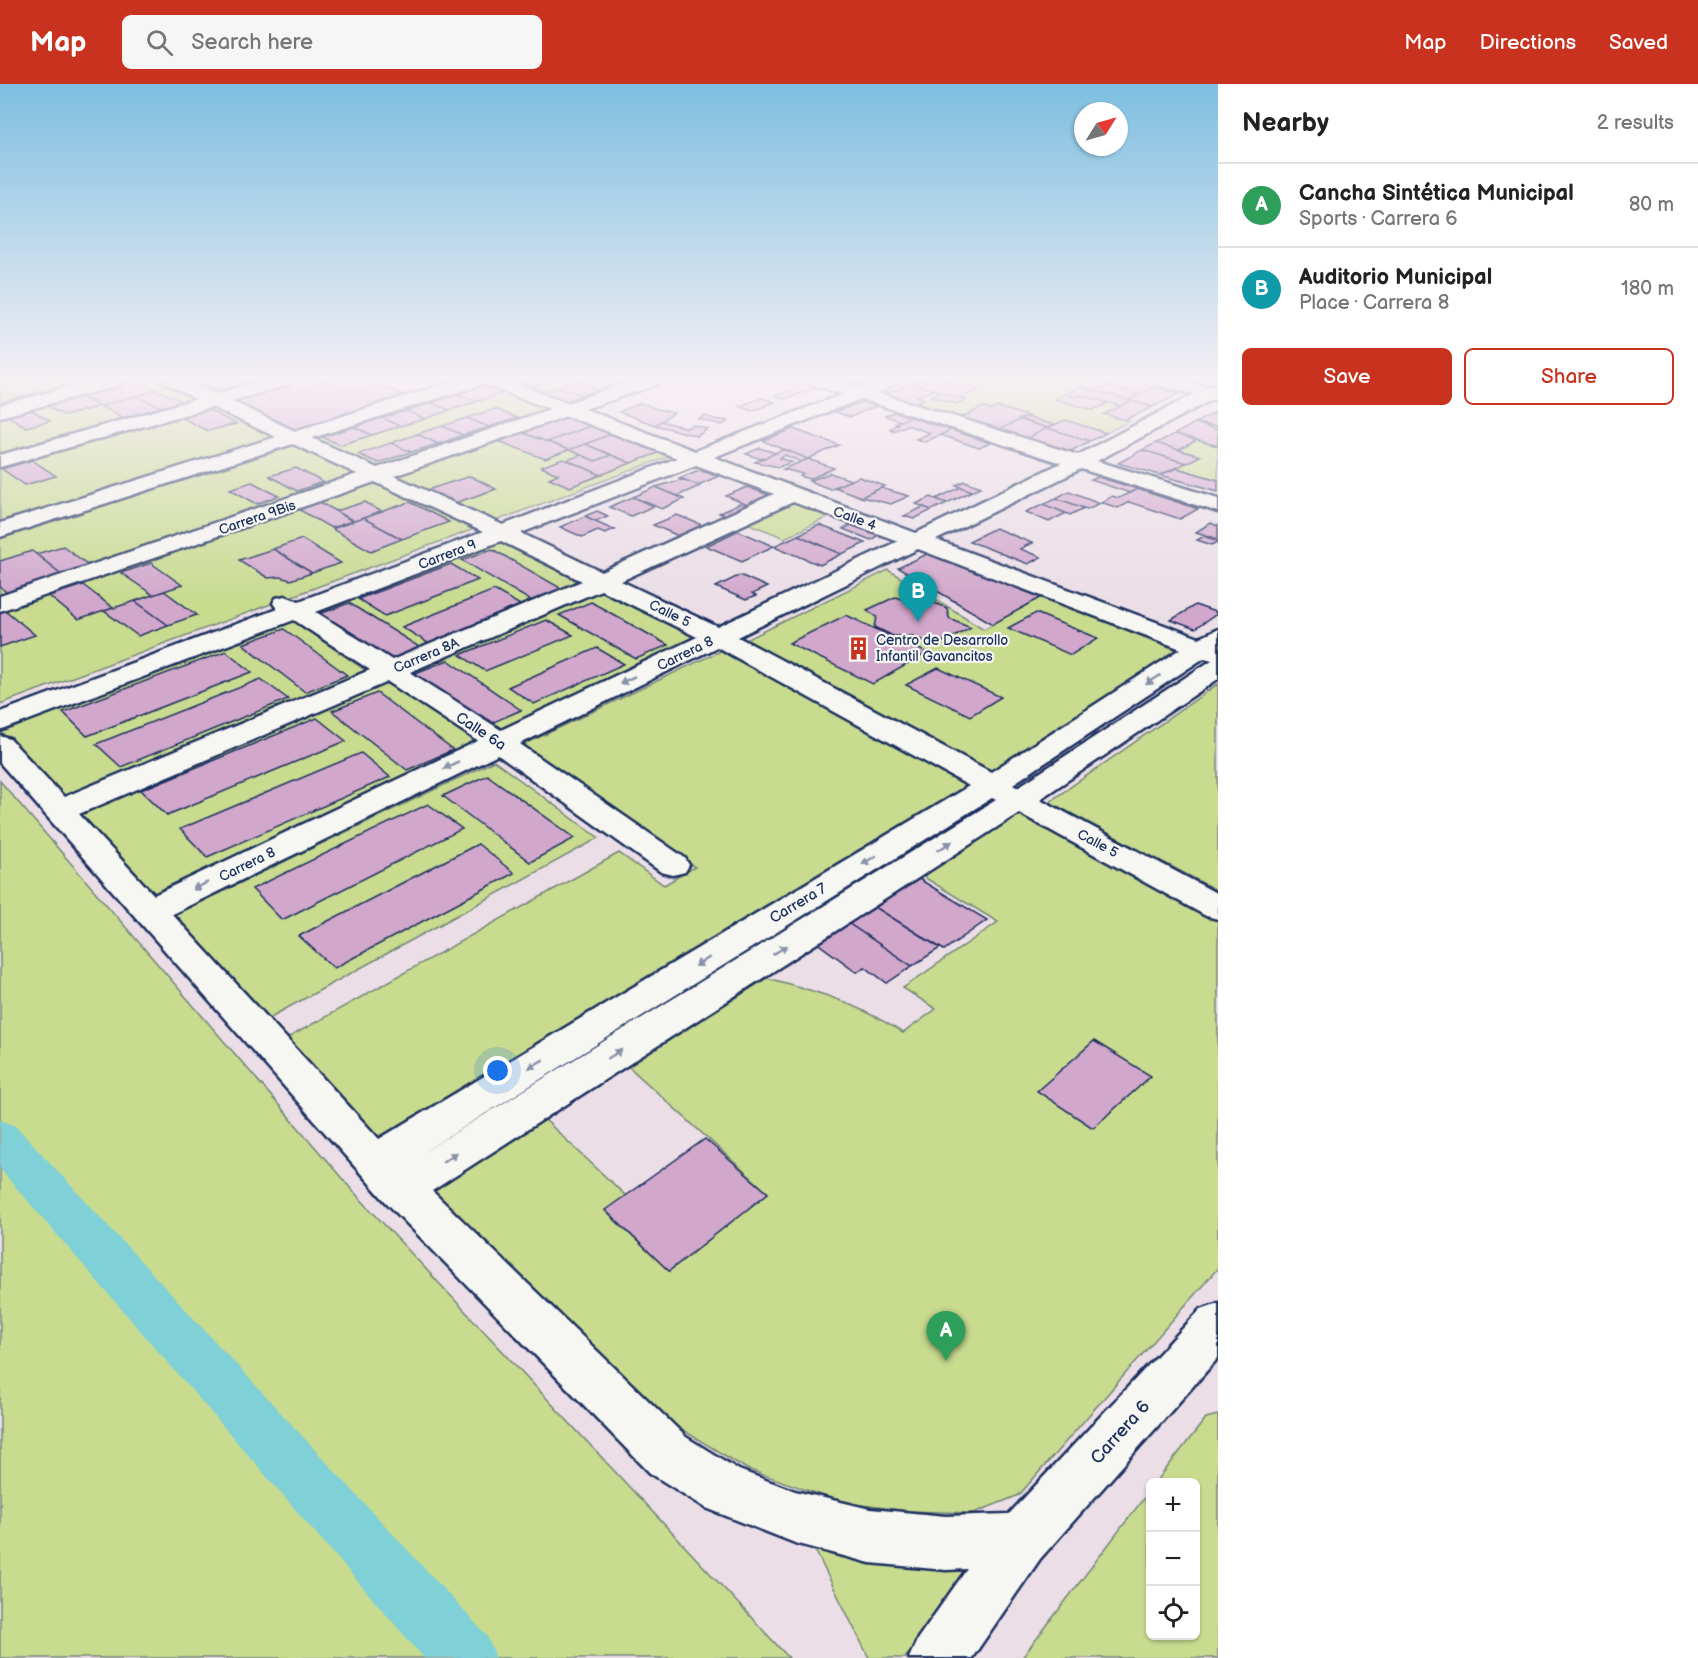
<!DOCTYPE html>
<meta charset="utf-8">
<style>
:root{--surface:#fff;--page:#f6f6f6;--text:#222;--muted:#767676;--line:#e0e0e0;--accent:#c8321e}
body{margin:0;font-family:"Balsamiq Sans",sans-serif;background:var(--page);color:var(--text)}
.controls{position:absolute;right:18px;bottom:18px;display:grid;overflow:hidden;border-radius:9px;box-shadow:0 2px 4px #0004}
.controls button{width:54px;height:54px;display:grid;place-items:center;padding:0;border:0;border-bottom:2px solid var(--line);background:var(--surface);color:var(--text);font:30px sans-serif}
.compass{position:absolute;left:1074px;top:18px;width:54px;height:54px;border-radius:50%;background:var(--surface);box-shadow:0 2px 4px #0004;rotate:53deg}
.you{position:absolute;left:498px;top:987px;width:21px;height:21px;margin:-15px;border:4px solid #fff;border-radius:50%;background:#1a73e8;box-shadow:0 0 0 9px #1a73e833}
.badge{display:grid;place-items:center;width:39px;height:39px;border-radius:50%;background:var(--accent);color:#fff;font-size:20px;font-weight:700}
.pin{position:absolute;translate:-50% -50px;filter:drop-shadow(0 2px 3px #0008)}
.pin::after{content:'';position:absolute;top:32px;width:21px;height:18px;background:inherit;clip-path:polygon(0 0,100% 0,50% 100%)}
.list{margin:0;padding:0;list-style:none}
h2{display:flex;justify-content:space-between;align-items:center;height:78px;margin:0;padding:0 24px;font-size:26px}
h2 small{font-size:20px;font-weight:400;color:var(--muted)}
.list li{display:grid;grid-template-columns:39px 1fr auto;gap:18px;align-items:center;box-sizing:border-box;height:84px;padding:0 24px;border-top:2px solid var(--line)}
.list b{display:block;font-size:22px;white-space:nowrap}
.list p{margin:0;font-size:20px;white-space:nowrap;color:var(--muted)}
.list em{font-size:20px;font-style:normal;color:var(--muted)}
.actions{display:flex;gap:12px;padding:18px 24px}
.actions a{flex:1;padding:14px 0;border:2px solid var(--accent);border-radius:9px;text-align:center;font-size:21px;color:var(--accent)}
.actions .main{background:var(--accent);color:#fff}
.icon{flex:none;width:33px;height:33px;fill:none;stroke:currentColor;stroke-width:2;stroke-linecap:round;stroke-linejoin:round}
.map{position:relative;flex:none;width:1218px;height:1574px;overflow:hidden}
header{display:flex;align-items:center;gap:36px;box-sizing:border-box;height:84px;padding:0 30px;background:var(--accent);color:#fff}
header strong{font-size:28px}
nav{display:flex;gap:33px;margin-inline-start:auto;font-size:21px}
.search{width:420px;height:54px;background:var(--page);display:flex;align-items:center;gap:15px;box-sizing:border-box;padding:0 21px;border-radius:9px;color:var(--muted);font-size:22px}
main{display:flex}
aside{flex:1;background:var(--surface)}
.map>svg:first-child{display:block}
</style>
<header>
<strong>Map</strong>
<div class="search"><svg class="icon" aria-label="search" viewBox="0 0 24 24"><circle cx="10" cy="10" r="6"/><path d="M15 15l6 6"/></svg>Search here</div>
<nav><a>Map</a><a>Directions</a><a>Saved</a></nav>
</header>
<main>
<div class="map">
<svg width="1218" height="1574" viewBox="0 0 1218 1574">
<rect width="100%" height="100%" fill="#ebdee7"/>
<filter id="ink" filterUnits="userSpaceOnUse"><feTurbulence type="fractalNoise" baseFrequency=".0167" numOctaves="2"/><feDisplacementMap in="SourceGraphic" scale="12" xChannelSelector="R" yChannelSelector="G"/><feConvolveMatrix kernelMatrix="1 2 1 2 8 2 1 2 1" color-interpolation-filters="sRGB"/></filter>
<g filter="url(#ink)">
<path fill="#c8db8f" stroke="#728576" stroke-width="1.5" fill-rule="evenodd" d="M0 297H80L0 318Z
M122 297H160L201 317 0 374V330Z
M501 297H642L568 323Z
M948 297H1077L1086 300 1055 315 1093 326 1108 319 1120 322 1105 330 1130 337 1106 349 1065 336 1054 341 998 323 991 326 983 323 960 334 912 320 923 315 917 312 934 306 941 308 932 313 956 320 966 316 960 314 977 307Z
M505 309 551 327 379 385 313 356 322 353 341 361ZM495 325 516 334 378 379 359 370Z
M211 318 289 354 0 444V378Z
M570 330 675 370 490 439 391 392Z
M1197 356 1218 362V396L1177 384 1199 372 1179 366Z
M292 359 362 392 0 513V451Z
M376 396 477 444 0 620V525Z
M795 417 830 432 785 454 745 438Z
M498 457 582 499 390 577 311 527Z
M888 486 984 545 1042 513 1182 568 987 697 738 560Z
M599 506 703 556 501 651 407 587Z
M292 536 369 589 65 717 0 646Z
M724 565 973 701 384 1061 284 956 619 769 664 801 695 783 521 662Z
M386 597 479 660 156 813 78 728Z
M1218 600V807L1049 718Z
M494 677 599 754 267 935 171 832Z
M0 697 352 1106 789 1574H0Z
M1019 724 1218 833V1184L1019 1411 974 1429 907 1427 841 1418 747 1385 671 1339 427 1103 542 1033 626 1112 605 1127 669 1187 768 1109 628 982 767 894C820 908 856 919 903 949L936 925 903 904 998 838 922 792Z
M1218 1331V1574H1022L1150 1406V1552H1196V1398H1156L1206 1334Z
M813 1462 973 1483 905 1574H869Z"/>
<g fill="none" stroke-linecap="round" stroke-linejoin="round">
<path fill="#7fd0d7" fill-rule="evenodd" d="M0 1036 16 1042 487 1552 496 1574H424L0 1085Z"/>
</g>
<path fill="#d1a7cc" stroke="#1b2f5e" stroke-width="1.5" d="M135 297 157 306 100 322 79 312Z
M214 297H247L252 300 221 308 204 300Z
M292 297H370L410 314 299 349 226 316Z
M513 297H544L547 298 531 304Z
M575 297H603L613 301 599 306Z
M575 297 599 306 582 311 558 303Z
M805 297 820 302 785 315 775 312 797 303 786 299Z
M915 297H948L978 306 960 314 911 299Z
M1110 297H1133L1154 303 1139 311 1103 301Z
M911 299 934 306 917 312 924 315 912 320 882 311Z
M484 301 505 309 478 317 458 310Z
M1105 301 1139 311 1128 316 1094 307Z
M558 303 582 311 566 317 542 308Z
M1081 303 1094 307 1132 317 1120 322 1081 311 1076 313 1065 310Z
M1154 303 1179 310 1153 323 1128 316Z
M157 306 184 318 163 324 136 312Z
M941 308 960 314 967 316 956 320 931 312Z
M458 310 478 317 450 326 431 319Z
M1065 310 1076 313 1081 311 1108 319 1093 326 1054 315Z
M79 312 100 322 65 332 45 321Z
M136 312 163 324 126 335 100 322Z
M762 314 775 318 752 327 739 322Z
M1132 317 1153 323 1125 336 1104 330Z
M862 318 876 322 850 333 835 328Z
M431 319 450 326 425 335 406 327Z
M641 319 657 325 674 329 655 341 619 328Z
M983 323 991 326 997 323 1028 332 998 346 960 334Z
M30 325 50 337 26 343 6 331Z
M207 325 236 340 208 347 180 333Z
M495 325 517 334 489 343 467 334Z
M406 327 425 335 400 342 382 334Z
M1218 327V343L1195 339Z
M895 328 902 330 910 333 900 337 885 332Z
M567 331 593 341 547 358 521 348Z
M705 332 714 335 729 337 722 341 699 335Z
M910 333 951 346 925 358 916 355 930 349 907 341 891 348 894 346 890 345 898 340 895 339Z
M1026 333 1054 341 1048 344 1020 335Z
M382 334 400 342 372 351 354 343Z
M467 334 489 343 463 351 442 342Z
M1019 336 1047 344 1026 355 998 346Z
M1065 336 1106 349 1090 357 1047 344Z
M661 337 686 344 693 341 708 345 697 352 655 341Z
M1195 339 1218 346V362L1175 350Z
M593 341 614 349 569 366 547 358Z
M442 342 463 351 438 360 417 350Z
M354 343 372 351 340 361 322 353Z
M1047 344 1090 357 1069 368 1026 355Z
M793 345 839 361 808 375 763 357Z
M951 346 990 359 979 364 940 351Z
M521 348 569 366 545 375 496 356Z
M614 349 661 368 631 379 585 360Z
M417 350 438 360 411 368 391 359Z
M1175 350 1197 356 1179 366 1156 359Z
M391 359 411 368 378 379 358 370Z
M1156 359 1179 366 1200 372 1186 379 1142 366Z
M585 360 611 371 595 377 569 366Z
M760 364 776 369 761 375 746 370Z
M784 365 808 375 801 378 785 371 780 374 792 378 779 383 755 378Z
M1142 366 1186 379 1160 391 1118 379Z
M581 371 595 377 611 371 631 379 601 391 567 376Z
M563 375 567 376 601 391 570 403 549 394 558 390 541 383Z
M808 375 834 384 810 395 800 392 803 390 783 385Z
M32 376 56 392 25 401 2 385Z
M296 384 323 398 297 407 269 392Z
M1177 384 1218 396V407L1160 391Z
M699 386 708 388 719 392 698 401 679 394Z
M830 389 851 396 830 405 809 397Z
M470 392 496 405 452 420 424 407Z
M859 393 885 402 861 413 834 403Z
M1098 393 1137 405 1130 409 1091 396Z
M683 395 700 402 677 412 656 403Z
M965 397 981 403 972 407 956 401Z
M252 398 279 412 257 420 230 405Z
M656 403 684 415 662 425 633 413Z
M747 403 774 413 752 423 726 412Z
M961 403 972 407 947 419 936 415Z
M881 404 909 412 891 420 861 413Z
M1137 405 1177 418 1198 425 1180 435 1129 418 1118 424 1101 418 1112 412 1119 414Z
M1069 407 1100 419 1087 425 1056 414Z
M633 413 654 422 631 432 609 423Z
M931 413 936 415 947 419 932 426 916 420Z
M1056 414 1084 424 1070 431 1043 420Z
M320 418 336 427 352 437 331 444 298 425Z
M365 418 382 428 354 437 336 427Z
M410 418 449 438 402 455 363 434Z
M742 419 752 423 729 433 719 429Z
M1043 420 1066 429 1049 438 1026 428Z
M923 423 932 426 914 435 904 432Z
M597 427 608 432 595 437 585 432Z
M677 431 707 443 683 454 653 441Z
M585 432 611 444 615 445 605 449 598 446 582 453 560 443Z
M363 434 402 455 371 467 332 445Z
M859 437 885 447 871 456 843 445Z
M1210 439 1218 442V455L1196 448Z
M819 441 832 446 865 459 842 470 798 451Z
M995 444 1032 459 1020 465 1041 473 1028 480 969 457Z
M737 447H739L774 462 742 477 706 462Z
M798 451 818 460 842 470 820 481 774 462Z
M1204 452 1218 457V458L1212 461 1197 456Z
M302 455 341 479 312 489 273 465Z
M63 462 91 483 64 492 36 470Z
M273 465 312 489 290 496 280 493 268 494 239 476Z
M492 465 564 506 533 518 462 476Z
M32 467 64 492 9 510 0 503V477Z
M929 469 1042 513 993 540 898 484Z
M151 479 182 501 153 511 121 489Z
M451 480 478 496 385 532 358 515Z
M740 491 767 503 752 510 756 512 746 516 716 503Z
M83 501 113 524 78 536 49 512Z
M494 506 522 522 431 561 402 543Z
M164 507 197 531 168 541 135 517Z
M895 513 908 517H930L947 524 949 534 971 543 935 562 913 552H893L875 543 877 533 867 526Z
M135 517 168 541 138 552 104 527Z
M591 518 668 561 636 575 559 531Z
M349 519 421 564 390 577 317 531Z
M1195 521 1218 529 1195 545 1171 536Z
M5 526 35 551 0 563V528Z
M1036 529 1055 537 1098 554 1071 571 1008 544Z
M846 531 927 569 873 600 789 559Z
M546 536 573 551 485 587 460 571Z
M284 545 347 591 305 608 243 560Z
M597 564 624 580 534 620 508 603Z
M226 567 252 588 87 652 63 628Z
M448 576 521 626 487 641 413 590Z
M938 584 1001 613 970 632 906 601Z
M261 595 288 615 121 683 96 660Z
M377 609 453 666 407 686 332 627Z
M317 634 346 657 167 731 141 706Z
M361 669 390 693 207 773 180 745Z
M487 691 575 754 530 778 443 712Z
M428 720 462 745 282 836 252 805Z
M478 760 514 789 334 884 299 852Z
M919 795 987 836 944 866 875 823Z
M875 823 940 864 912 882 848 839Z
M848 839 912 882 887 899 865 883 857 888 816 858Z
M1094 957 1151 992 1093 1044 1037 1007Z
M705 1055 768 1109 669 1187 605 1126Z"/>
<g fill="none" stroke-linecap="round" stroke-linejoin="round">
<defs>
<path id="minor" d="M91 297H123L120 301 0 333V321Z
M162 297H187L215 310 260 297H291L288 301 231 317 295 347 454 297H483L480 301 312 354 377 384 550 325 486 301 483 297H510L568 319 631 297H659L656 301 585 325 695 367 843 310 815 301 812 297H841L860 303 875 297H901L878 309 1078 371 1194 310 1158 301 1155 297H1187L1208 303 1218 300V317L1213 315 1097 377 1218 414V428L1081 385 936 456 1199 554 1218 545V595L1040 715 1218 810V835L1206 832 1019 729 432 1107 686 1353 739 1386 795 1407 870 1425 946 1432 1009 1430 1201 1225 1218 1219V1274L1040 1475 972 1574H909L918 1554 967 1485 946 1486 870 1479 795 1459 706 1424 650 1389 385 1117 0 679V652L10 655 64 713 370 586 294 536 0 647V628L277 525 273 519 276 514 285 512 299 517 483 448 375 398 0 527V512L357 390 293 360 0 453V439L276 353 212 323 0 383V371L196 315ZM861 315 1061 379 916 449 714 373ZM567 332 677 374 503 441 394 392ZM696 381 774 410 602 488 521 449ZM793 418 898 457 718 543 621 497ZM501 457 582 497 392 576 316 528ZM918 465 1181 565 991 688 738 553ZM601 506 697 553 501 646 410 588ZM717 563 969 702 379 1055 172 830 498 671 661 788 673 791 685 788 689 781 685 774 520 660ZM1204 574 1212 576 1018 703 1013 700ZM388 598 478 657 154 811 79 730ZM992 714 996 716 419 1071Z"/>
</defs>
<use href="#minor" stroke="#1b2f5e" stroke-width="5"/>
<use href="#minor" fill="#f6f6f2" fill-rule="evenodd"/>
</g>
<defs><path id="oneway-solid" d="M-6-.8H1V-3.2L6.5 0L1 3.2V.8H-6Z" transform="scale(1.5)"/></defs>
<g fill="#8892a8">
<use href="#oneway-solid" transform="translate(627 596) rotate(154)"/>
<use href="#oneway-solid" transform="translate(1153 596) rotate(147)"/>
<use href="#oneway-solid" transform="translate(451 681) rotate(154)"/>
<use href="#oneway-solid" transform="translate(945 762) rotate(-32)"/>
<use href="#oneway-solid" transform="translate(869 776) rotate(149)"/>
<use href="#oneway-solid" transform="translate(200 802) rotate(154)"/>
<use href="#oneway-solid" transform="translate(780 866) rotate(-32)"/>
<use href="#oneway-solid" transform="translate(702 878) rotate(149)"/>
<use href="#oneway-solid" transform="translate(615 970) rotate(-32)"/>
<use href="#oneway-solid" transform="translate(536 980) rotate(149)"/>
<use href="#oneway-solid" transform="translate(450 1073) rotate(-32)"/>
</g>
</g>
<linearGradient id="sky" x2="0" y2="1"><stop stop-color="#7ebfe1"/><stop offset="0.57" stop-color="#f6f0f4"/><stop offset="1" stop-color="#f6f0f4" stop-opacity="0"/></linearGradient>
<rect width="1218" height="518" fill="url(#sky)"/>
<defs>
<symbol id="building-bare" viewBox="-9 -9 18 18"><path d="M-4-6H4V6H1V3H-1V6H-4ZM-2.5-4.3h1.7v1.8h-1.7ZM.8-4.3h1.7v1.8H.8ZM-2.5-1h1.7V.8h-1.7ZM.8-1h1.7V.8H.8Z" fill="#c8321e" stroke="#f6f6f2" stroke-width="2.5" paint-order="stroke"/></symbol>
</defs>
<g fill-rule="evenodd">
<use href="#building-bare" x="842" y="548" width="33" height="33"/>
</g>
<g text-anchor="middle" stroke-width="4.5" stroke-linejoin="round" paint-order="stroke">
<g font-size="14" fill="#1b2f5e" stroke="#f6f6f2">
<text transform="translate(257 433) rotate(-19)" y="5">Carrera 9Bis</text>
<text transform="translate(855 434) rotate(20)" y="5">Calle 4</text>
<text transform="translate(447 470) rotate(-21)" y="5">Carrera 9</text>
<text transform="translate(670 529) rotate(26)" y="5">Calle 5</text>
<text transform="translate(685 569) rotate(-26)" y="5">Carrera 8</text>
<text transform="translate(426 571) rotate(-23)" y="5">Carrera 8A</text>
<text transform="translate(1098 759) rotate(28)" y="5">Calle 5</text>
<text transform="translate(247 780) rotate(-26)" y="5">Carrera 8</text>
</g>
<g font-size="14" fill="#1b2f5e" stroke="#f6f6f2" text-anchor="start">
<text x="876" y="561">Centro de Desarrollo<tspan x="876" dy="16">Infantil Gavancitos</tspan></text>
</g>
<g font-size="15" fill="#1b2f5e" stroke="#f6f6f2">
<text transform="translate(481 647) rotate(33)" y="5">Calle 6a</text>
<text transform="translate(798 819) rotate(-31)" y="5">Carrera 7</text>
</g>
<g font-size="18" fill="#1b2f5e" stroke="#f6f6f2">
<text transform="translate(1120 1348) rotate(-48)" y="6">Carrera 6</text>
</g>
</g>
</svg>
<div class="controls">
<button>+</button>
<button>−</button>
<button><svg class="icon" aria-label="locate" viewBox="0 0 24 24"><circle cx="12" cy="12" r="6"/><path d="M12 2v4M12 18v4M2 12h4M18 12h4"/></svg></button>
</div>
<svg class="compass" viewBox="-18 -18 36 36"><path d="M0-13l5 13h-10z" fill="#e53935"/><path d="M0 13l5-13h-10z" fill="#767676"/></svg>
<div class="you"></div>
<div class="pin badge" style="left:946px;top:1277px;background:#2e9e5b">A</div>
<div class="pin badge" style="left:918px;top:538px;background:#0f9aa8">B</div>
</div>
<aside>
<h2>Nearby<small>2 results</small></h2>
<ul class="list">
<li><span class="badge" style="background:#2e9e5b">A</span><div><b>Cancha Sintética Municipal</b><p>Sports · Carrera 6</p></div><em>80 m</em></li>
<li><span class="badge" style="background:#0f9aa8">B</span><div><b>Auditorio Municipal</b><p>Place · Carrera 8</p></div><em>180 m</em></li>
</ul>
<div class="actions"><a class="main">Save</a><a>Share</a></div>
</aside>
</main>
